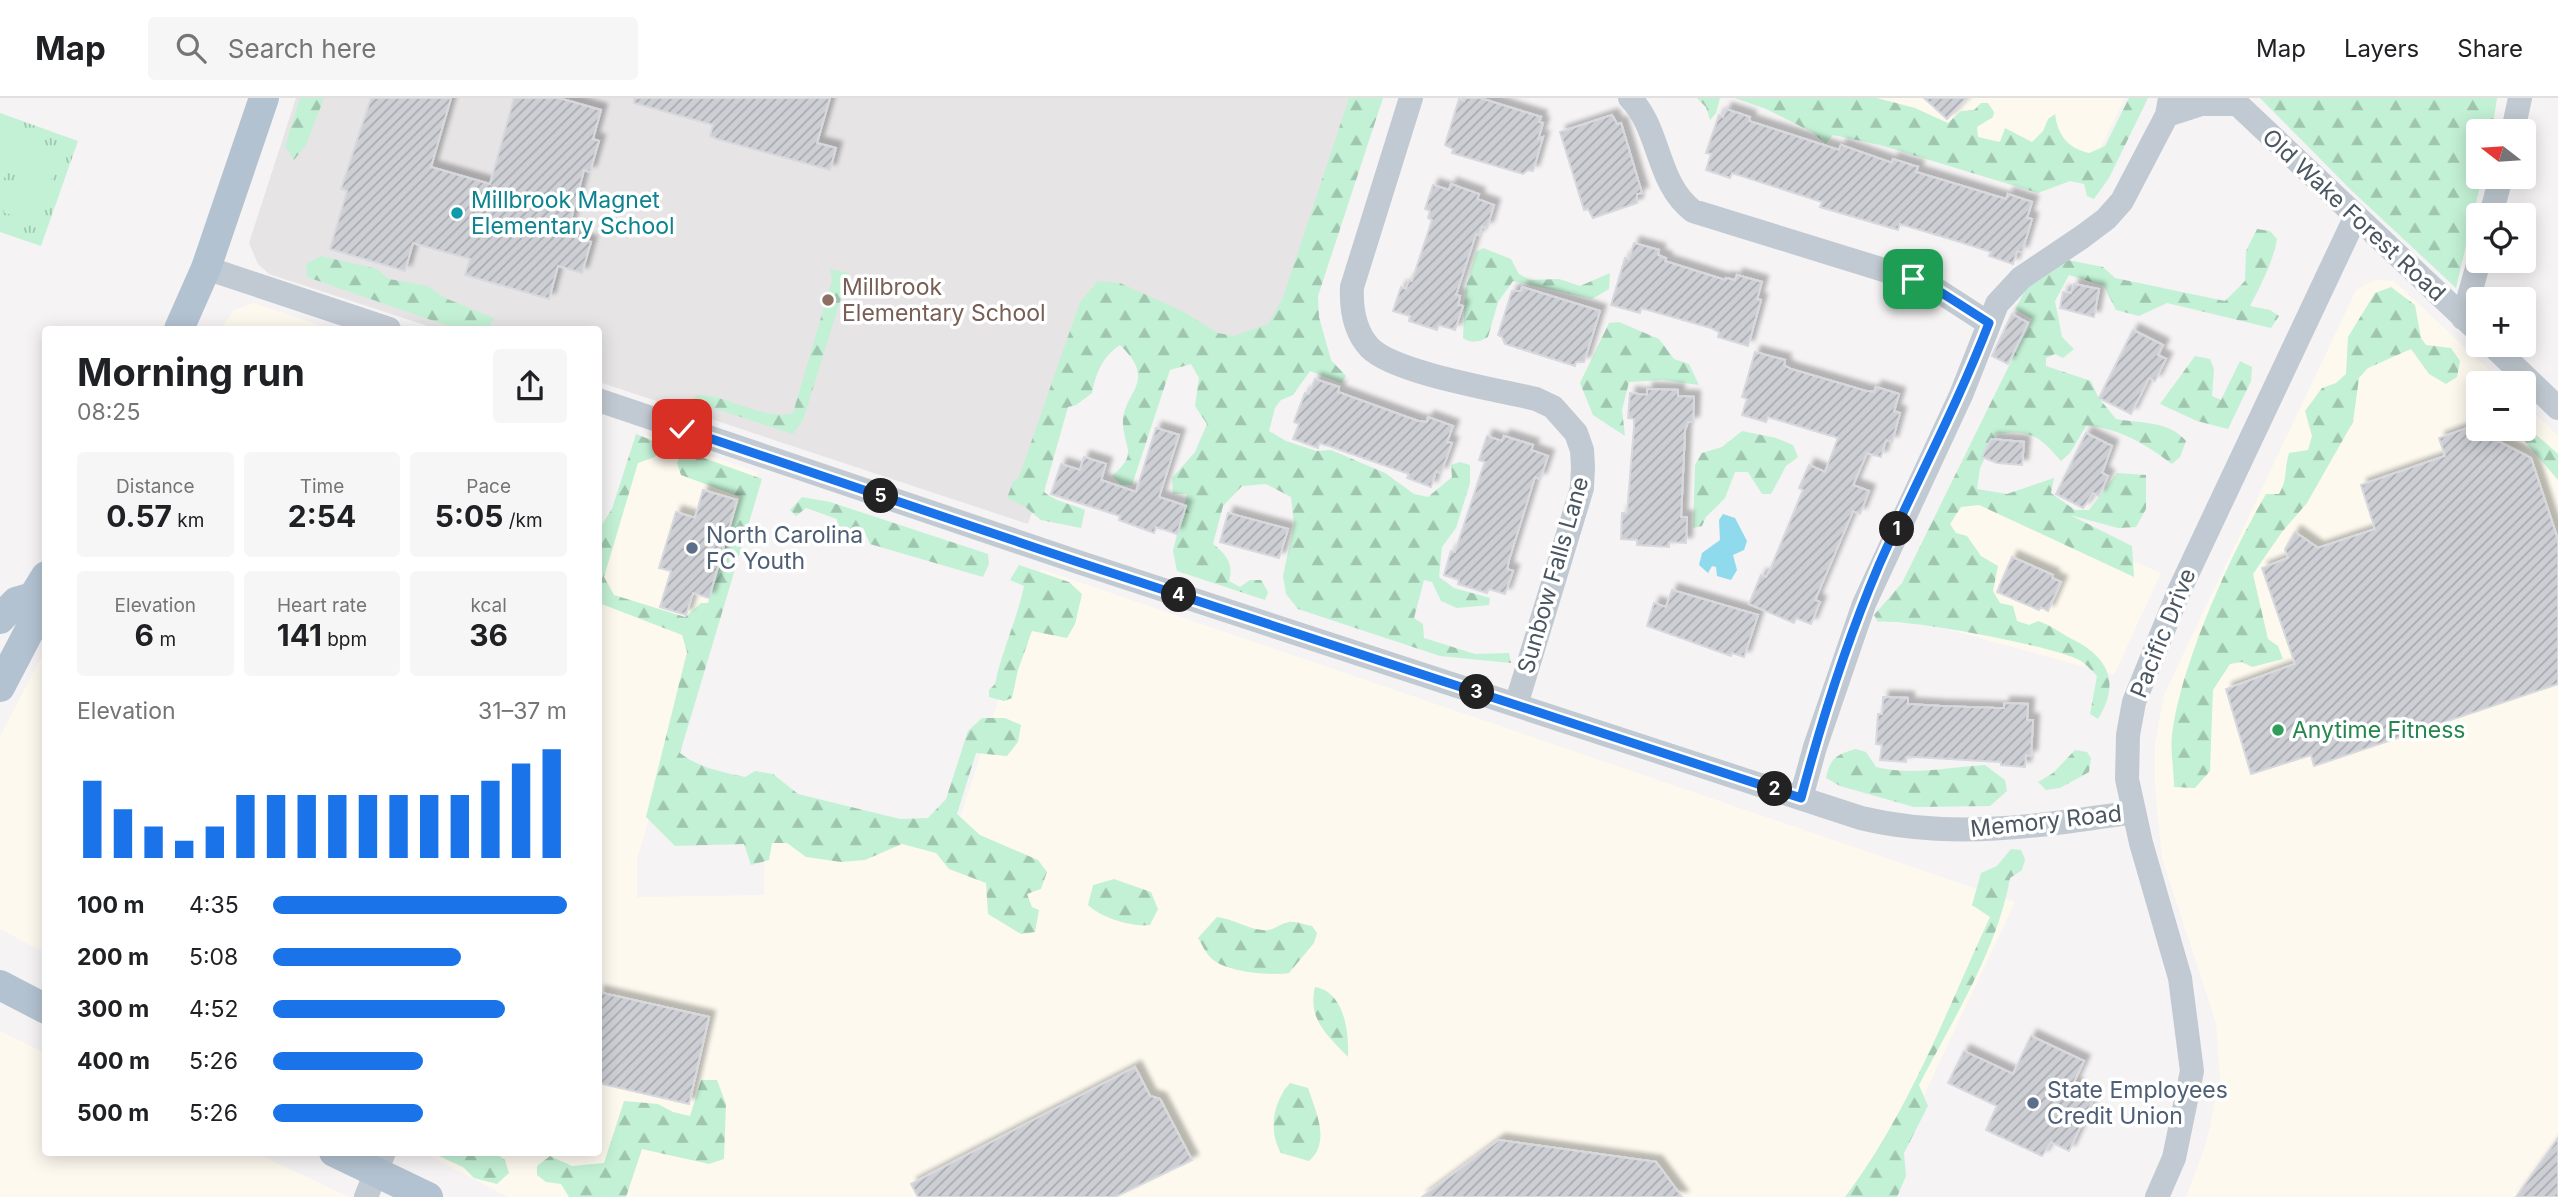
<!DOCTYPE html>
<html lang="en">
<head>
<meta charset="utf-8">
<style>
	:root { --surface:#fff; --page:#f6f6f6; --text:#202124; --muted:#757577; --line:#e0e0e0; --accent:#1a73e8 }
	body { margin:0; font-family:Inter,sans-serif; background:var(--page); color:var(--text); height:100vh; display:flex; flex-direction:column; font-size:26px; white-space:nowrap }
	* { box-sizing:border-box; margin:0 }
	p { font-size:23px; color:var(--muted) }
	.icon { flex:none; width:38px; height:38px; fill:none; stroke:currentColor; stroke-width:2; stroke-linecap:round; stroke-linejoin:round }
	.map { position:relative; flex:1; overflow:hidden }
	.details { position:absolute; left:42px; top:228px; width:560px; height:830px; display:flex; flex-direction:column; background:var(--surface); border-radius:7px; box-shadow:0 4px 18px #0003 }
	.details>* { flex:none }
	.needle { width:46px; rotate:287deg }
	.fabs { position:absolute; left:2466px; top:21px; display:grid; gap:14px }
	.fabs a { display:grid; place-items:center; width:70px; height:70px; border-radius:7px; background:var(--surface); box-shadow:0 4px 18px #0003; font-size:35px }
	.pin { position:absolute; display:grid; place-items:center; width:60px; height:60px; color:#fff; margin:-30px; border-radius:14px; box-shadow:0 4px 10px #0006 }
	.km { position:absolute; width:35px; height:35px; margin:-18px; border-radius:50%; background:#222; color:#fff; font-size:19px; line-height:35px; text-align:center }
	.round { display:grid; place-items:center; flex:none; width:74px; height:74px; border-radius:7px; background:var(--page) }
	.head { display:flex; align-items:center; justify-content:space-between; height:119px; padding:0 35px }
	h1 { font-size:38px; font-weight:700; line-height:52px }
	.metrics { display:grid; grid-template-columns:repeat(3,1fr); gap:10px; height:119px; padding:7px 35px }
	.metrics div { display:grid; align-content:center; border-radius:7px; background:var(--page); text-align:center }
	.metrics b { font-size:30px; font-weight:700 }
	.metrics small { font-size:19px; font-weight:400 }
	.metrics p { font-size:19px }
	.chart { height:196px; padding:14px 35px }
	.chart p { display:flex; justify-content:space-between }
	.chart svg { width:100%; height:126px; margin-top:7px; stroke:var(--accent); stroke-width:6 }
	ul { padding:0 35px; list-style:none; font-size:23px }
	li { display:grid; grid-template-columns:112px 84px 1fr; align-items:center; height:52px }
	li i { height:18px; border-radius:9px; background:var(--accent) }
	header { display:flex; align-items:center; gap:42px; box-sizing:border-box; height:98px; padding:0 35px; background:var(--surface); border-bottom:2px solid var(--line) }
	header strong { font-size:33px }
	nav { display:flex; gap:38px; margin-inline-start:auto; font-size:24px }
	.search { width:490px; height:63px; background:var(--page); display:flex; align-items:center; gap:18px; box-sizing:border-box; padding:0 24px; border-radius:7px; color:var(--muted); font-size:26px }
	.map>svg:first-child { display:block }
	.commercial { fill:#fdf9ef }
	.education { fill:#e6e4e5 }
	.grass { fill:url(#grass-tufts) }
	.forest { fill:url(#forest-firs) }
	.pitch { fill:#c3f1d5 }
	.water { fill:#90daee }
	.building { fill:url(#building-hatch); stroke:#d7d9de; stroke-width:2; filter:url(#shadow) }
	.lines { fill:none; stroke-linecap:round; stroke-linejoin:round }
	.minor { stroke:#c1cad2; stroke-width:24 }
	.major { stroke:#b3c2d1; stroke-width:30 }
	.route-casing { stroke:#fff; stroke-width:14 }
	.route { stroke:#1a73e8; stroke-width:9 }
	.culture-dot { fill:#0f9aa8; stroke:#fff; stroke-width:2.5 }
	.education-dot { fill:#8d6e63; stroke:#fff; stroke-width:2.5 }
	.service-dot { fill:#5c6f8a; stroke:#fff; stroke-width:2.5 }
	.leisure-dot { fill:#2e9e5b; stroke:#fff; stroke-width:2.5 }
	.labels { text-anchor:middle; stroke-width:7; stroke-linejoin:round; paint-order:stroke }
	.culture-label { font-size:23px; fill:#0d838f; stroke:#fff; text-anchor:start }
	.street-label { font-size:23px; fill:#4a5661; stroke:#fff }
	.education-label { font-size:23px; fill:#785e54; stroke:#fff; text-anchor:start }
	.service-label { font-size:23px; fill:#4e5e75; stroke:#fff; text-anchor:start }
	.leisure-label { font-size:23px; fill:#27864d; stroke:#fff; text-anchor:start }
</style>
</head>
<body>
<header>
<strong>Map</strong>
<div class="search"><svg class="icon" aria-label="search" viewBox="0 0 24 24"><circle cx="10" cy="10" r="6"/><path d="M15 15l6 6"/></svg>Search here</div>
<nav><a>Map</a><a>Layers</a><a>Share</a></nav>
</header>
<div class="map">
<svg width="2558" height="1099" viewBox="0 0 2558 1099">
	<defs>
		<pattern id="grass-tufts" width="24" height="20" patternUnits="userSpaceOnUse" patternTransform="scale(1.75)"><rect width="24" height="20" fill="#c3f1d5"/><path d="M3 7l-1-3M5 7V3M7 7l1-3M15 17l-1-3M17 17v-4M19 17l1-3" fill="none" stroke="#a0c6b0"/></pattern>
		<pattern id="forest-firs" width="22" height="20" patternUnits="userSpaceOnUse" patternTransform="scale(1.75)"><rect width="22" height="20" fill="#c3f1d5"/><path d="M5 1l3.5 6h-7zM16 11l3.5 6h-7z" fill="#a0c6b0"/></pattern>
		<pattern id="building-hatch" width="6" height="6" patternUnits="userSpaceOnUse" patternTransform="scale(1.75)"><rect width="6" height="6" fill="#cdcfd5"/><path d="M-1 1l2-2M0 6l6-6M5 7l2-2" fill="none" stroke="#a8abb0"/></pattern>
		<filter id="shadow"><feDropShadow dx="6" dy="-6" stdDeviation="2" flood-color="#0004"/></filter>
	</defs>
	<rect width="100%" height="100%" fill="#f5f3f3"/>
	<path class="commercial" d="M1820,0H2125L2086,79Z
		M2375,182L2394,183L2503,285H2478V331H2524V305L2558,338V1099H2186L2206,1046L2220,980L2216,925L2162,760L2155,689V645L2164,597L2356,192Z
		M253,205L269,210L331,231H221L234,212Z
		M645,336L758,374L705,536L637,761V799L764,797L765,693L950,751L1041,471L2015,804L1876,1099H508L422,1054H598L599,476Z
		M1957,391L2161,475L2114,577L1896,517Z
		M45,552V855L0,831V638Z
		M0,933L45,955L46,1054H254L349,1099H0Z"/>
	<path class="education" d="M296,0H1375L1278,287L1092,228L1028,426L599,284L598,231H437L269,176L258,166L249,145Z"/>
	<path class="grass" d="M0,15L78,43L41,148L0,134Z"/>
	<path class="forest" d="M300,0H324L306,47L294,62L285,48Z
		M1349,0H1383L1318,198L1319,219L1331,262L1346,278L1341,285L1310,273L1293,297L1281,302L1275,310L1269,333L1286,343L1316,353L1331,352L1385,375L1414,396L1428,399L1452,379L1451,367L1460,364L1470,367V385L1456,430L1442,449L1439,479L1454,490L1490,500L1489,507L1457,510L1441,503L1432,484L1424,482L1414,520L1423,526L1424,540L1475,556L1509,555L1511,565L1440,558L1298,511L1286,496L1283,478L1294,426L1291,399L1266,386L1242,388L1223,408L1213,446C1226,456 1234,466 1229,483L1240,489L1250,482H1261L1268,494L1265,502L1177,473L1173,453L1187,396H1173L1172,380L1195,354L1207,326L1195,308L1199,280L1191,266L1170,272L1132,387H1121L1112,378C1138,355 1125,353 1123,326C1121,295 1160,285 1120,247C1102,259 1096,275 1092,295L1076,307L1068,309L1044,394C1058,405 1070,405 1085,412L1081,430L1041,422L1024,408L1007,400L1013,384L1019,379L1080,204L1098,183L1120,185L1182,213L1218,235L1234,238L1268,226L1283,200Z
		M1697,0H1720L1716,15L1710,22L1706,9Z
		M1735,0H1877L1915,10L1948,25L1961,13L1974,12L1981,5H1988L1994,14L1993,19L1977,29L1978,39L2000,44L2005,30L2032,44L2043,33L2048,21L2055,16C2058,38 2068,50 2089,55L2105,48L2129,0H2148L2109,80L2094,101L2087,98L2084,86L2070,83L2038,95L1880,47L1833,37L1826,46L1812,34L1766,11Z
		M2260,0H2497L2492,33H2478V79H2482L2456,190L2352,93Z
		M2257,131L2270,133L2277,141C2273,164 2261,187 2250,208L2270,212L2279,218L2271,230L2167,205L2139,218L2116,212L2104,188L2069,177L2055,203L2062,239L2074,251L2063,260L2055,256L2046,260V268L2091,283L2098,299L2116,321C2141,326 2168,322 2186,343L2180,359L2172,366C2147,347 2118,329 2086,328L2070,355L2061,363C2038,337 2030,331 1996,336L1980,370L1977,391L2007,396L2054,380L2051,395L2075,412H2089L2117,375L2146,377V411L2136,429L2118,430L2070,417L2132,448L2134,479L1979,407L1961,409L1950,426L1956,435L1967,438L1981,458L1998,468L1993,493L2000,505L2013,508L2017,523L2029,527L2038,523C2051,527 2060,535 2072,541C2108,559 2121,584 2098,621L2090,616L2097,578C2092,573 2087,567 2081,563C2059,549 1904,520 1878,524L1874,517L1902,485L2032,221L2015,211L2027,189L2068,162L2103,169L2115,180L2225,203L2245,183L2246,153Z
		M1483,150L1511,161L1519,176L1530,182L1559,181L1580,188L1610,175L1609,191L1592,201L1513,183L1498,204L1488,239C1479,244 1472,246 1463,240L1465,192L1476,154Z
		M321,158L377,171L389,181L428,188L445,200L494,220L488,231H457L307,179L306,166Z
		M830,171L849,175L803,322L793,336L692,303L696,297C729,296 761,323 793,315L832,182Z
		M2391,189L2415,207L2421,240L2426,247L2451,250L2460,263L2457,279L2446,286L2429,276L2411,251L2368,270L2359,280L2353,324L2307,405L2282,434L2253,476L2268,541L2278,548L2283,561L2252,569L2242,564L2230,566L2213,592L2210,673L2195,690L2174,689C2174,672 2170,653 2172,636C2181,566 2230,457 2266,396H2279C2288,381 2284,371 2289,355L2308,352L2312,338L2305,313L2322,290L2336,285L2346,276L2348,239L2375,195Z
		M1619,224L1659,241L1674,261L1689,266L1699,287L1663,282L1629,284L1622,312L1625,338L1593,317L1580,285L1609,225Z
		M2195,258L2210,261L2214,271L2212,298L2221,302L2240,263L2252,269L2251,283L2228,331L2197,323L2160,306Z
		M2524,326L2558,356V382L2515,332L2510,331H2524Z
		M1742,333L1776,340L1793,347L1798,359L1786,368L1771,396H1762L1748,374H1735L1725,400L1706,419L1702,428L1693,430L1695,367L1702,355L1722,349Z
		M636,336L656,344L659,352L655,359L638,365L604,479L614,497L685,519L701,505H708L740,399L681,377L677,365L681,356L690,355L762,381L680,655C699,670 723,674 745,679L755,673L773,676L798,696L900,721L928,720L946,701L968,633L982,620H1005L1021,627L1018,644L1007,658L976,655L957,716L980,737L1038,762L1047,774L1041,791L1027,796L1032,809L1039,812L1035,834L1021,836L988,816L986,785L949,771L936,755L902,746L865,762L841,764L806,759L787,745H772L769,762L751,767L744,746L675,748L646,719L687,554L682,537L599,505V431L612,411Z
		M802,399L830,404L988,456L989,466L983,479L870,446L863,430L851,440L839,437L837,421L806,410L796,418L790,412Z
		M1019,467L1069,484L1082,496L1075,526L1067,540L1032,533L1018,572L1012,600L1004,603L989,599V592L995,586C1002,552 1017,522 1024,488L1010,482Z
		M1856,651L1866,654L1876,669C1912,678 1948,669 1985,667L2005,682L2007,693L1990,708L1914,709L1840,688L1826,680C1830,660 1837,656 1856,651Z
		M2075,652L2087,654L2091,660L2089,674L2060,690L2046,692L2038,684L2053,675Z
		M2011,751L2021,752L2025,761L2022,772L2010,780C1997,853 1953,921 1919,987L1928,1008L1904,1055L1906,1078L1897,1099H1845C1908,1016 1946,914 1990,819L1972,807L1981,775L1997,768Z
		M1114,781L1151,794L1158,811L1150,827C1131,829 1102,820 1088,807L1093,787Z
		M1217,819C1233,821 1246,830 1262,832C1273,834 1278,826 1289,824C1296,823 1305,827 1312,828L1317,835L1314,845L1289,875C1270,878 1223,874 1210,859C1205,854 1202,846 1198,840Z
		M1315,889C1345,894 1349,935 1348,959C1328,938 1307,921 1315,889Z
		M701,982H717L726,1006L724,1061L709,1066L642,1051L626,1099H569L561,1086L546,1084L537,1077V1068L550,1058L572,1068L604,1065L624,1003L658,1006L673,1014L690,1018Z
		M1290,985L1308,990C1316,1015 1331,1043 1309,1063L1281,1055C1268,1032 1273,1004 1290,985Z
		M430,1054L497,1056L505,1062L509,1075L497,1086L474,1080L463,1069Z"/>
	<path class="pitch" d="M0,33L19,39L0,92Z
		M28,43L61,54L36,126L3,114Z"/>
	<path class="water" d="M1723,416L1735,420L1747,443L1744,452L1733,457L1737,472L1731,482L1717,478L1716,469L1712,468L1708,475L1699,467L1702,455L1720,442L1719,422Z"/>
	<path class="building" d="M371,0H451L431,69L490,86L514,0H559L601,12L593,41L599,43L590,74L584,72L567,137L591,144L582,175L558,168L549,201L465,177L470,161L413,145L405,173L330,151L347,93L341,91Z
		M634,0H830L817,45L836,50L830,72L717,41L710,38L713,27L634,5Z
		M1464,0H1480L1541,19L1539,24L1543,25L1538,41L1543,39L1533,73L1528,72L1523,76L1452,55L1453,51L1445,47L1459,1L1464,3Z
		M1924,0H1967L1947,21Z
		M1726,11L1750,19L1749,23L1839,52L1841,47L1892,65L1893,61L1918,69L1916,74L2006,101L2008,96L2032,104L2027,120L2032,121L2022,154L2017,153L2013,166L1989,158L1991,154L1960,144L1900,126L1898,132L1820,109L1822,104L1732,75L1730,80L1706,72L1711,56L1706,55L1719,17L1723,19Z
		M1612,17L1617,26L1621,25L1642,95L1637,96V105L1593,120L1588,111L1584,112L1560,34Z
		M1451,86L1479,96L1477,101L1494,107L1487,130L1482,128L1479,137L1476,136L1456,197L1460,198L1458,207L1463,208L1455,232L1439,227L1437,232L1409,223L1410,218L1393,213L1401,189L1406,191L1409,182L1412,183L1432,122L1428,120L1430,113L1425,111L1433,87L1449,92Z
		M1634,145L1659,152L1658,157L1666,160L1665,163L1725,182L1726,180L1735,182L1737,177L1762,184L1757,201L1761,202L1748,248L1718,239L1719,234L1711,230L1641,210L1640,215L1611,207L1625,160L1629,161Z
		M2074,186L2099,191L2094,219L2060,210L2063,194L2071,195Z
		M1522,189L1600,213L1584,264H1576L1575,268L1505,246L1502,239L1498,237L1512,193H1521Z
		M2012,216L2028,225L2008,266L1992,258Z
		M2133,232L2163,247L2158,257L2166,261L2155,283L2149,280L2131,316L2099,300Z
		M1755,254L1785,262L1784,267L1791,271L1866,293L1874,294L1876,289L1899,296L1894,313L1900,315L1892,344L1886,342L1881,359L1867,355L1853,387L1869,393L1860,416L1853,413L1815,502L1820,504L1811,526L1796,520L1794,525L1749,506L1761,477L1766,479L1770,472L1803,392L1799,390L1809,367L1825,374L1838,340L1768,319L1766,324L1742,317L1747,301L1742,299Z
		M1315,281L1339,289L1338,294L1418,323L1427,324L1428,319L1453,328L1447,344L1452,345L1441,375L1436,373L1431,389L1407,380L1409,376L1329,348L1319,345L1318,350L1293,341L1299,326L1294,324L1305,295L1309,296Z
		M1647,291L1678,292V298L1694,299L1693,324H1688L1685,332L1681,419H1687L1686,445L1669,444V449L1637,447V442L1621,441L1622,415H1627L1634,329V321L1628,320L1630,295L1647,297Z
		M2470,329L2531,360L2558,442V586L2314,668L2311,657L2251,676L2226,591L2295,566L2262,470L2288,460L2285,451L2295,434L2318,450L2375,431L2361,387L2445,358L2439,340Z
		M1156,330L1179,337L1159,399L1186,408L1177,436L1156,429L1154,435L1119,422L1120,418L1051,396L1061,366L1080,372L1084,359L1106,366L1101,382L1136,394Z
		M2086,335L2112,348L2102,375L2108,378L2099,398L2093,395L2083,410L2056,396Z
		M1487,338L1502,343L1504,338L1533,347L1531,352L1548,358L1540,381L1535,379L1509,462L1507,471L1513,473L1505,496L1489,491L1487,495L1458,486L1459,482L1444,477L1451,453L1455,454L1482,372L1485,364L1479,362Z
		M1991,341L2024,344L2022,367L1997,365L1982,359Z
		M703,392L737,402L709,500L693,495L686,517L660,509L671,473L659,470L676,414L695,420Z
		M1228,415L1288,431L1279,460L1220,444Z
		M2012,459L2053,477L2052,480L2061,484L2048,513L2041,509L2039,512L1997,494Z
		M1672,492L1758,517L1744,559L1732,555L1731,558L1647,528L1654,505L1666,509Z
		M1883,599L1908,600V606L1940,608L1995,610H2004V605L2028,606L2027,622H2033L2031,658L2026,657L2025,669L2001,667V664L1914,659H1906V664L1880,662L1882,647L1876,646L1878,616H1882Z
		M598,894L709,919L689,1006L598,985Z
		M2031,938L2084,963L2073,986L2078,988L2075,994L2093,1002L2069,1053L2051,1044L2042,1058L1986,1032L1997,1008L1948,985L1964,953L2013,976Z
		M1135,969L1150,998L1160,1001L1192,1062L1115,1099H918L911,1086Z
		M2558,1040V1099H2516Z
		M1499,1042L1656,1064L1682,1099H1422Z"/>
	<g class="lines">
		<path class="minor" d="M1411,0L1352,189C1351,210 1355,234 1370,250C1395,275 1498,292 1536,301L1553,309L1576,335L1582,352L1583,369L1582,390L1516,607
			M1630,0C1661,32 1656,85 1693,113L1913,181L1931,188L1988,225
			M2231,0L2478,233
			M2167,17L2201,6H2237
			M2513,33L2520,0
			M2491,117L2501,79
			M206,170L389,231
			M2463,220L2479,163
			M2492,247L2558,310
			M598,302L1078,464L1861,720C1952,742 2041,728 2133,714
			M1801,700L1815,649L1864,506L1961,297L1997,206L2021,180L2082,139L2106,121L2122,103L2167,17L2170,0
			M366,1099L384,1054
			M2157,1099L2174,1060L2192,973L2180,880L2141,745L2127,681L2128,637L2134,604L2180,491L2355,120"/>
		<path class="major" d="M179,231L206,170L264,0
			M0,521L16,504L33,499
			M0,589L35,522L33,499L46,478
			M0,887L46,911
			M334,1054L428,1099"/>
	</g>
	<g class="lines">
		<g class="route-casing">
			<path id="route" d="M682,331L1078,464L1801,700C1822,621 1847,542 1879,467C1915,386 1957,308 1989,225L1931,188L1913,181"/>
		</g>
		<use href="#route" class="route"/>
	</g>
	<circle class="culture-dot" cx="457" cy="115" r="7"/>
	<circle class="education-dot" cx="828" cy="202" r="7"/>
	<g class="service-dot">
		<circle cx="692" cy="450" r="7"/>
		<circle cx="2033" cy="1005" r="7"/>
	</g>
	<circle class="leisure-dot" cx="2278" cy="632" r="7"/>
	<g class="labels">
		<g class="culture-label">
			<text x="471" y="110">Millbrook Magnet<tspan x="471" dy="26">Elementary School</tspan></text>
		</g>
		<g class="street-label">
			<text transform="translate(2354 117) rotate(43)" y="8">Old Wake Forest Road</text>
			<text transform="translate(1553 477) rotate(-74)" y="8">Sunbow Falls Lane</text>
			<text transform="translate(2163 535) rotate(-68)" y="8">Pacific Drive</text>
			<text transform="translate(2046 723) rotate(-6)" y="8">Memory Road</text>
		</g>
		<g class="education-label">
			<text x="842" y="197">Millbrook<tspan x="842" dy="26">Elementary School</tspan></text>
		</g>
		<g class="service-label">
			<text x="706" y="445">North Carolina<tspan x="706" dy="26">FC Youth</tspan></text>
			<text x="2047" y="1000">State Employees<tspan x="2047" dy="26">Credit Union</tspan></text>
		</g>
		<g class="leisure-label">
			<text x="2292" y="640">Anytime Fitness</text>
		</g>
	</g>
</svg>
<div class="fabs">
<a><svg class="needle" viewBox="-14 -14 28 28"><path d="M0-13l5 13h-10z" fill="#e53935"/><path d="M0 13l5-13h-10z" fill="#757577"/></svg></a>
<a><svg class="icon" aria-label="locate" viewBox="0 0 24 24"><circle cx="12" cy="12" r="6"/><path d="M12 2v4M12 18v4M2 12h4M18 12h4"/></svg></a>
<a>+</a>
<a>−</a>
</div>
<div class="pin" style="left:1913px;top:181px;background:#1e9e55"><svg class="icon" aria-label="arrive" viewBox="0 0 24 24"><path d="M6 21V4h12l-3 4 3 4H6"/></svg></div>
<div class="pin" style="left:682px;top:331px;background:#d93025"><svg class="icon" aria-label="check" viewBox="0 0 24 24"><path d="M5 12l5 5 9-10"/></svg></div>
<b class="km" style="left:1897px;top:431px">1</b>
<b class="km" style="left:1775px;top:691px">2</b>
<b class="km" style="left:1477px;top:594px">3</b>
<b class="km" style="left:1179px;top:497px">4</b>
<b class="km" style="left:881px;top:398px">5</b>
<section class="details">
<div class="head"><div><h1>Morning run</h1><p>08:25</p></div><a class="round"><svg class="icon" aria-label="share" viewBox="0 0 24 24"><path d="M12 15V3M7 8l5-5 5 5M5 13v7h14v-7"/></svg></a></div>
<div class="metrics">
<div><p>Distance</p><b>0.57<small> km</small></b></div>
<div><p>Time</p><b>2:54</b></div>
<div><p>Pace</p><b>5:05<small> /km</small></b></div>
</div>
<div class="metrics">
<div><p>Elevation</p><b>6<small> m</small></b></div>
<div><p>Heart rate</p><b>141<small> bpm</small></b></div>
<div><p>kcal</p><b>36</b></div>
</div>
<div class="chart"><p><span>Elevation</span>31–37 m</p>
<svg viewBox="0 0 160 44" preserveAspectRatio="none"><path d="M5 44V17M15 44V27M25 44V33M35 44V38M45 44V33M55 44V22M65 44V22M75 44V22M85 44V22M95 44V22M105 44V22M115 44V22M125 44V22M135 44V17M145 44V11M155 44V6"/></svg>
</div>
<ul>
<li><b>100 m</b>4:35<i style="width:100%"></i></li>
<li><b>200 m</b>5:08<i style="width:64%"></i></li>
<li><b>300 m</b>4:52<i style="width:79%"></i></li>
<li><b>400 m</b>5:26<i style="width:51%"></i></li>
<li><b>500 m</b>5:26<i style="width:51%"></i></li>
</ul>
</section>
</div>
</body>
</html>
